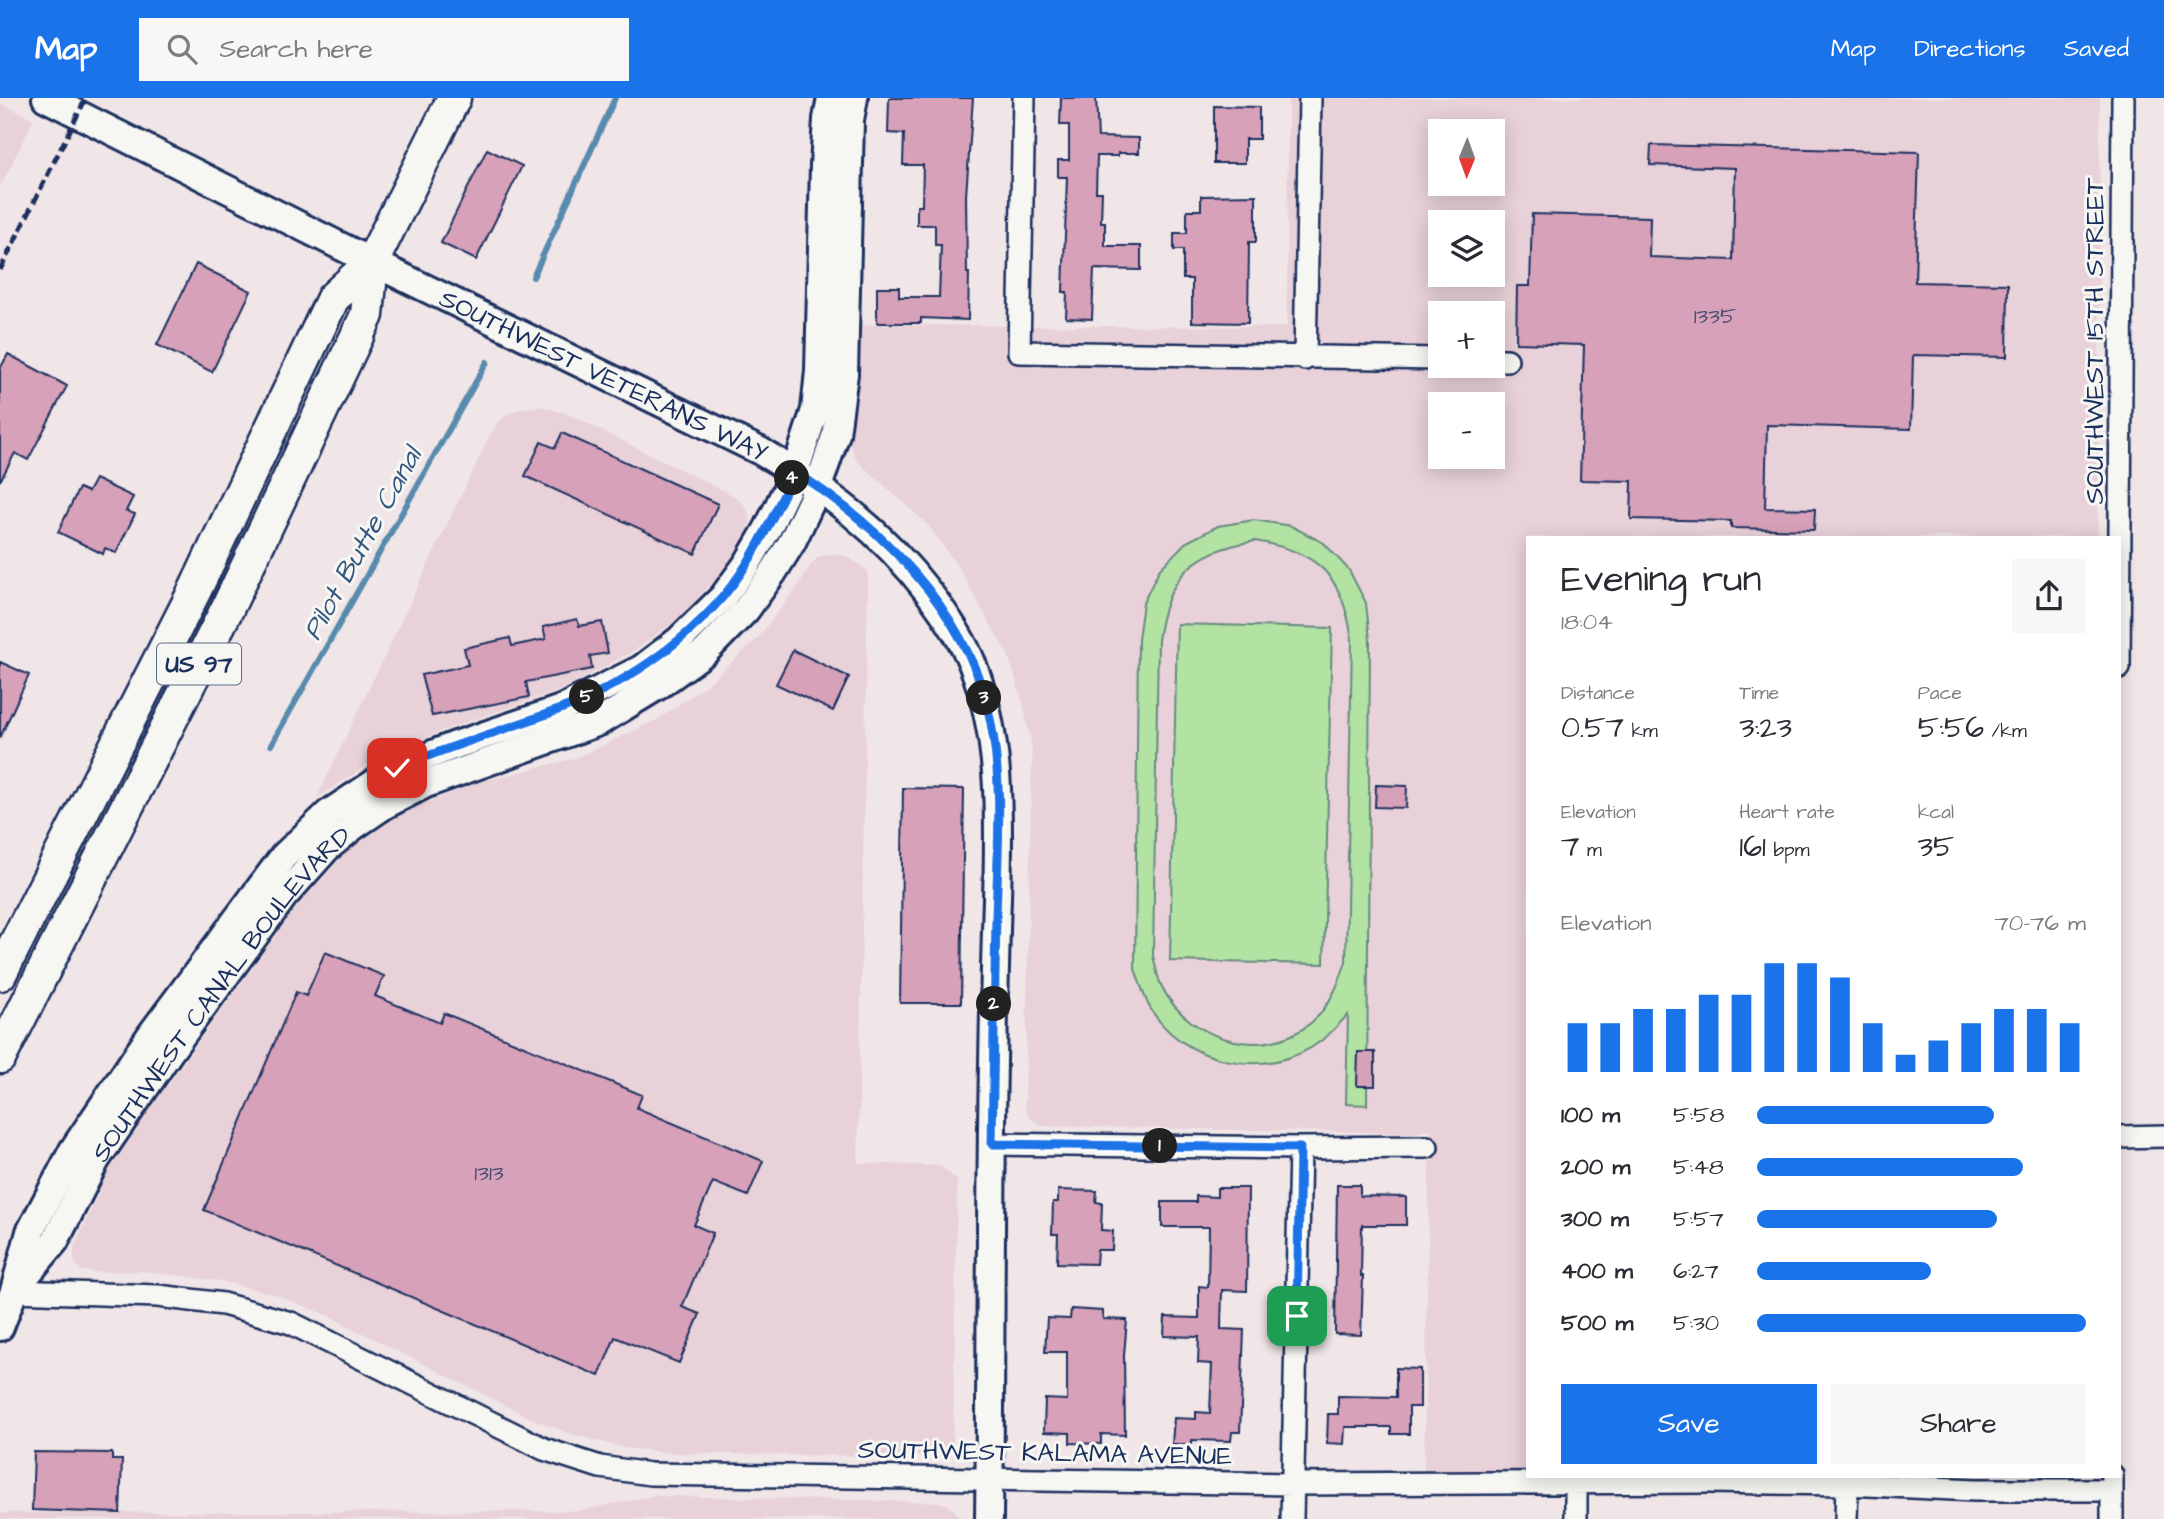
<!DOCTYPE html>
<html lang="en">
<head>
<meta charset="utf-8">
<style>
	:root { --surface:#fff; --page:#f7f7f7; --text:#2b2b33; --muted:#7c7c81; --accent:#1a73e8 }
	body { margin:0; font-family:"Architects Daughter",sans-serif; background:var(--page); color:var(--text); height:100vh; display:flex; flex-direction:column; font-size:26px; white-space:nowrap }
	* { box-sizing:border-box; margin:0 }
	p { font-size:23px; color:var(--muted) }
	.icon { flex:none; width:38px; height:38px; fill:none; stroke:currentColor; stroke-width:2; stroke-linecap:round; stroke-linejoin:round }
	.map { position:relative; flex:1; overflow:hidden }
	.details { position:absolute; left:1526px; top:438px; width:595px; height:942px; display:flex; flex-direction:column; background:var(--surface); border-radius:0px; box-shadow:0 4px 18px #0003 }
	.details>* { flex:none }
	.needle { width:46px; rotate:181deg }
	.fabs { position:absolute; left:1428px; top:21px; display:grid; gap:14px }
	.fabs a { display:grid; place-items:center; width:77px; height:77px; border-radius:0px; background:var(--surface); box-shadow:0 4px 18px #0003; font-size:35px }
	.pin { position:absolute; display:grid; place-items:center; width:60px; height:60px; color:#fff; margin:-30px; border-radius:14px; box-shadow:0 4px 10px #0006 }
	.km { position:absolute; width:35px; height:35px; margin:-18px; border-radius:50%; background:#222; color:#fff; font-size:19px; line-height:35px; text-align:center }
	.round { display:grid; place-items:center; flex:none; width:74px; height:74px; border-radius:0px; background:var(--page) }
	.summary { display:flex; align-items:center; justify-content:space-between; height:119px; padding:0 35px }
	h1 { font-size:38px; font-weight:600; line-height:52px }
	.figures { display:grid; grid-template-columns:repeat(3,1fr); gap:10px; height:119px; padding:7px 35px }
	.figures div { display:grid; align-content:center }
	.figures b { font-size:30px; font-weight:600 }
	.figures small { font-size:19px; font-weight:400 }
	.figures p { font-size:19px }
	.chart { height:196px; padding:14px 35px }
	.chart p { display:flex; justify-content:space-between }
	.chart svg { width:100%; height:126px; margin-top:7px; stroke:var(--accent); stroke-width:6 }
	.primary-button { display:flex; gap:14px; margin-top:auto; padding:14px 35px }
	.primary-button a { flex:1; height:80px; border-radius:0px; background:var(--accent); color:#fff; font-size:28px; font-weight:600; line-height:80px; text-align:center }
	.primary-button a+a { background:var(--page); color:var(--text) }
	ul { padding:0 35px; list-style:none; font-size:23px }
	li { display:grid; grid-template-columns:112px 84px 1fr; align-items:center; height:52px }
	li i { height:18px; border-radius:9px; background:var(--accent) }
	header { display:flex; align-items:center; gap:42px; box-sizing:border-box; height:98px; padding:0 35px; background:var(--accent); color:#fff }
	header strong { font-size:33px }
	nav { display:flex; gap:38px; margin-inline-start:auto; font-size:24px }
	.search { width:490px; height:63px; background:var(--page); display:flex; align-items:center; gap:18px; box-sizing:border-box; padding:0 24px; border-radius:0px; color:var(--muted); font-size:26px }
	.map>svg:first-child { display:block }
	.built { fill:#e8d1d9; fill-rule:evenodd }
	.green { fill:#b2e3a3; stroke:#668980; stroke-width:2; fill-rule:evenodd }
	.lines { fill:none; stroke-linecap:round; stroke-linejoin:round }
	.stream { stroke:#588aad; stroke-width:6 }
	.building { fill:#d7a1b9; stroke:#1b2f5e; stroke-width:2 }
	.minor-casing { stroke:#1b2f5e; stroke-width:26 }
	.major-casing { stroke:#1b2f5e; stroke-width:32 }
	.highway-casing { stroke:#1b2f5e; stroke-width:37 }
	.minor { stroke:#f6f6f2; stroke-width:21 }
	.major { stroke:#f6f6f2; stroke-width:26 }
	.highway { stroke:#f6f6f2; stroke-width:32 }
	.rail { stroke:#1b2f5e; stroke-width:5; stroke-dasharray:10 5; stroke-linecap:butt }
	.route-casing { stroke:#fff; stroke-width:14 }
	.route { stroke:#1a73e8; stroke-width:9 }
	.labels { text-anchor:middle; stroke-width:6; stroke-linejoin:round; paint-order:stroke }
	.number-label { font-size:23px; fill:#4a4c75 }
	.shield { fill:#f6f6f2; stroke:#5d6b8a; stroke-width:2 }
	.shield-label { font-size:24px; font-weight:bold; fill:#1b2f5e }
	.street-label { font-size:26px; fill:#1b2f5e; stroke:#f6f6f2 }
	.water-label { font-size:28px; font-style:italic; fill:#34557f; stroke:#f6f6f2 }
</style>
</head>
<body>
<header>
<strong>Map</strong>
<div class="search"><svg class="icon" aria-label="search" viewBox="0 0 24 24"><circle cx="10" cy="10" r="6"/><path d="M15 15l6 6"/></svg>Search here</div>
<nav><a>Map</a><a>Directions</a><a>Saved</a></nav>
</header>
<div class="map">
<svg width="2164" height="1421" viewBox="0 0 2164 1421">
	<rect width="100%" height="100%" fill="#f0e5e7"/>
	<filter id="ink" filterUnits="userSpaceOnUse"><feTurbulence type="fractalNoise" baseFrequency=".0143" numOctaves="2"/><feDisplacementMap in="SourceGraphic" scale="14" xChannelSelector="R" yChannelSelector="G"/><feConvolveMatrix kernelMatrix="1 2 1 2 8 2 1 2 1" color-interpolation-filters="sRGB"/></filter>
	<g filter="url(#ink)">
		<path class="built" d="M1288,0H2100L2098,439H1528V1374L1424,1373L1430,1031L1416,1035L1043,1028L1030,1020L1025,1010L1032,650L1023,605L1009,559L960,472L929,428L856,362L850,344L860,227L1287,229ZM1440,33H1493V86H1440ZM1440,124H1493V177H1440ZM1440,215H1493V268H1440ZM1440,306H1493V359H1440Z
			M0,5L34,21L0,89Z
			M540,308L568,316L734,398L747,410L750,422L747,435L738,452L717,480L675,523L635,552L566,590L444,632L379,659L317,700L488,341L498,324L515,312Z
			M834,456L848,459L868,473L858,1065L940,1068L957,1082L953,1346L949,1357L937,1359L672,1355L624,1350L568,1335L528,1319L329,1218L274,1196L221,1183L142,1173L93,1174L80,1172L74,1164V1150L107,1076L153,1007L301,803L350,751L405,713L480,684L576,660L659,621L710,584L756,542L799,487L810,468L818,459Z
			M654,1398L936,1404L946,1406L955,1413L959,1421H0V1415L577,1413Z"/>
		<path class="green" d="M1254,422L1291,428L1324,445L1349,472L1366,505L1370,542L1367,1007L1346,1006L1348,917C1339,925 1331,936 1321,943C1268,984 1179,966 1148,906C1143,895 1139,882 1135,871L1138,541L1143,505L1159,472L1185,445L1218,428ZM1255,443C1319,453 1343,478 1352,542L1346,864C1339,884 1333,900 1320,916C1275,967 1190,946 1162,889C1157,880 1156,868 1153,858L1158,542C1167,478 1192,453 1255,443Z
			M1177,526L1332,530L1324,866L1170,863Z"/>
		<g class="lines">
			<path class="stream" d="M533,179L615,0
				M271,647L487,264"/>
		</g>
		<path class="building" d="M889,0H973L966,98L967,175H969L968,222L921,220V225H877V189H899V199H939L941,147H935V127H917V108H922L923,67H903L904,36L888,35Z
			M1061,0H1096L1098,39L1139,40V55H1118V58H1097L1096,94H1102L1101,124H1105V148H1141V172L1094,171L1092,221L1066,220L1067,194H1063L1067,79H1058V62H1069V27H1060Z
			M1214,8L1259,9V41H1245V65H1214Z
			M1651,47L1919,54L1915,184L2008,186L2007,259L1913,257L1911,331L1767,327L1765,410L1815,411L1814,432L1731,430V423L1631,421L1632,383L1580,382L1584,247L1516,245L1517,188H1530L1532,116L1650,119L1649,159L1733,162L1735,70L1650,67Z
			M487,51L522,68L476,162L441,145Z
			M1256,97V144H1249L1248,225L1192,224V181H1183V152H1174V135H1187V112H1201V98Z
			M196,166L251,193L212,274L157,247Z
			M8,256L67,288L28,362L15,355L0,383V271Z
			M562,335L718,406L695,456L525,378L541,344L555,350Z
			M95,381L133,399L126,413L135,416L116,455L105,450L103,456L58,434L79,390L88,394Z
			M577,521L579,528L602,524L608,555L590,558L592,571L526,584L529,599L432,618L421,577L468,567L464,550L510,540L512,548L546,541L543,529Z
			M793,552L849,579L833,613L776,586Z
			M0,564L29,577L0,640Z
			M1376,687L1407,688L1406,710L1375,709Z
			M903,690L964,691L961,905H900Z
			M325,854L384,878L375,898L440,925L444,915L642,997L637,1010L763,1063L748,1098L713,1084L694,1127L713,1135L682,1209L700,1216L679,1265L615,1239L599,1278L204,1112L296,894L306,898Z
			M1358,954H1375V988H1357Z
			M1337,1087H1360V1098L1406,1099V1127H1362L1361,1178H1363L1361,1237L1335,1236Z
			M1217,1090H1248L1247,1193L1222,1192L1221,1231L1244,1232L1240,1334H1232L1231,1343L1192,1342V1346H1172L1174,1320L1196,1321V1314L1210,1315L1212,1266L1198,1265L1199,1239L1164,1238L1165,1219L1199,1220V1188L1208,1189L1209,1129H1162V1104H1196V1098L1217,1099Z
			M1058,1092L1097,1093L1096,1104L1102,1105L1101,1132L1113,1133L1112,1152H1097L1096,1166L1057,1165L1058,1136H1052L1053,1104H1058Z
			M1071,1211L1103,1213V1221L1127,1222L1124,1257L1125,1337L1101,1336V1346L1070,1345V1335L1044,1334L1045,1301L1067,1302V1254H1045L1047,1220L1070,1221Z
			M1396,1270L1420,1271V1309H1409V1336H1391V1329H1345L1344,1346L1327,1345L1328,1316H1338V1298L1396,1299Z
			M34,1354L112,1355V1362H122L120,1415L32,1412Z"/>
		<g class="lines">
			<g class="minor-casing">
				<path id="minor" d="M1024,0L1019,254L1440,261
					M1305,261L1310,0
					M1493,262H1507
					M2119,570L2123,0
					M2119,1039L2164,1038
					M992,1046L1300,1050L1427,1049
					M14,1193L158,1198L223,1206L291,1225L544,1351L600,1369L650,1376L1293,1386L1708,1384L1847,1386L1975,1392H2112
					M2112,1377V1421
					M1292,1421L1300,1050
					M1576,1421V1385
					M1846,1421L1847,1386"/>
			</g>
			<g class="major-casing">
				<g id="major">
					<path id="s1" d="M46,0L372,164L760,353C829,394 880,431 929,495C945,516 962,540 972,565C1002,640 999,721 997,801C995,856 994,910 993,965C990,1117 991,1269 989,1421"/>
					<path id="s2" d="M19,1186L55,1143L96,1062L171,952L284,798L326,751L354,728L385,707L426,686L599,624L658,588L705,554L746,512L772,476L792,444L818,389L836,336L844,276L850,22L854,0"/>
					<path d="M0,1229L14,1193L30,1134L73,1052L152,935L283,759L329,715L397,670L453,648L561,611L641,571L679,542L723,499L747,466L768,430L795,374L815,312L819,273L824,67L827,21L831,0"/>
				</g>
			</g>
			<g class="highway-casing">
				<path id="highway" d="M0,876L195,492L333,200L372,164
					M0,959L228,509L367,217L372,164L454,0"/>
			</g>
			<use href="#minor" class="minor"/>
			<use href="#major" class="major"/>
			<use href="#highway" class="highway"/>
			<path class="rail" d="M0,172L86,0"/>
		</g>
	</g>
	<g class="lines" filter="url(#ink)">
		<g class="route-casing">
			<path id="route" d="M397,670C450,648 504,632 558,612C631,585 707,531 748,464C766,435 780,404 795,374C879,427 964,510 988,611C1004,678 998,750 996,818C994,894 993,970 992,1046L1300,1050L1297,1218"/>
		</g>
		<use href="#route" class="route"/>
	</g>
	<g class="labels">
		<g class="number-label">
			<text x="1715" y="225">1335</text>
			<text x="489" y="1082">1313</text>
		</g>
		<rect class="shield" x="157" y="545.5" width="84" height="41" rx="5"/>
		<g class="shield-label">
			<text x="199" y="574">US 97</text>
		</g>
		<g class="street-label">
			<text transform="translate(2094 243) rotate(-90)" y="9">SOUTHWEST 15TH STREET</text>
			<text dy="9" stroke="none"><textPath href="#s1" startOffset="623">SOUTHWEST VETERANS WAY</textPath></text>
			<text dy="9" stroke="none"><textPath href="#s2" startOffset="355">SOUTHWEST CANAL BOULEVARD</textPath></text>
			<text transform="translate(1045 1354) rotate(1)" y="9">SOUTHWEST KALAMA AVENUE</text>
		</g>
		<g class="water-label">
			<text transform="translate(361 445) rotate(-61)" y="10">Pilot Butte Canal</text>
		</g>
	</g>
</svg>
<div class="fabs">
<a><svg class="needle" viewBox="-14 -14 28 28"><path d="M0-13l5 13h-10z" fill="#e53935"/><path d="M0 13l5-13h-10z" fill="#7c7c81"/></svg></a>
<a><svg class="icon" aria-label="layers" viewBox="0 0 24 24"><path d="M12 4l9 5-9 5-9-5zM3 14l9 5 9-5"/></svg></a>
<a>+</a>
<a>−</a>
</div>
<div class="pin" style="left:1297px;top:1218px;background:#1e9e55"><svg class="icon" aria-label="arrive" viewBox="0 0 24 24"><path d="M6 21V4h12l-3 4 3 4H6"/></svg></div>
<div class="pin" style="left:397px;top:670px;background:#d93025"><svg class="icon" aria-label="check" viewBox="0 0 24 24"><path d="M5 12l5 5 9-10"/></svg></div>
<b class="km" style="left:1160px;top:1048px">1</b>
<b class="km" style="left:994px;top:906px">2</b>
<b class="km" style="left:984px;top:600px">3</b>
<b class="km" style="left:792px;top:380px">4</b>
<b class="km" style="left:587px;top:599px">5</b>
<section class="details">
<div class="summary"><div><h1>Evening run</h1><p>18:04</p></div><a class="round"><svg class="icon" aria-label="share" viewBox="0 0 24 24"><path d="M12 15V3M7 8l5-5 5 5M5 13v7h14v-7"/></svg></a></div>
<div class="figures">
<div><p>Distance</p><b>0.57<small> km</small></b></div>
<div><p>Time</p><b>3:23</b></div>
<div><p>Pace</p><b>5:56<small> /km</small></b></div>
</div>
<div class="figures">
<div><p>Elevation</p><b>7<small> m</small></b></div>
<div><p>Heart rate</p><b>161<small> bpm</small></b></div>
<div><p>kcal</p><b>35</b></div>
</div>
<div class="chart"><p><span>Elevation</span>70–76 m</p>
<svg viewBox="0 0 160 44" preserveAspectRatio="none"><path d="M5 44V27M15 44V27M25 44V22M35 44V22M45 44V17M55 44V17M65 44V6M75 44V6M85 44V11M95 44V27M105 44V38M115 44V33M125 44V27M135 44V22M145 44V22M155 44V27"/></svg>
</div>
<ul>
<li><b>100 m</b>5:58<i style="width:72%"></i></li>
<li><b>200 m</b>5:48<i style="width:81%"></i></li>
<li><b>300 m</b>5:57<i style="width:73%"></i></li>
<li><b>400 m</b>6:27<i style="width:53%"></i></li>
<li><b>500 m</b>5:30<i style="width:100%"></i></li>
</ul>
<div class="primary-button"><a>Save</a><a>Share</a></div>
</section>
</div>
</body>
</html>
